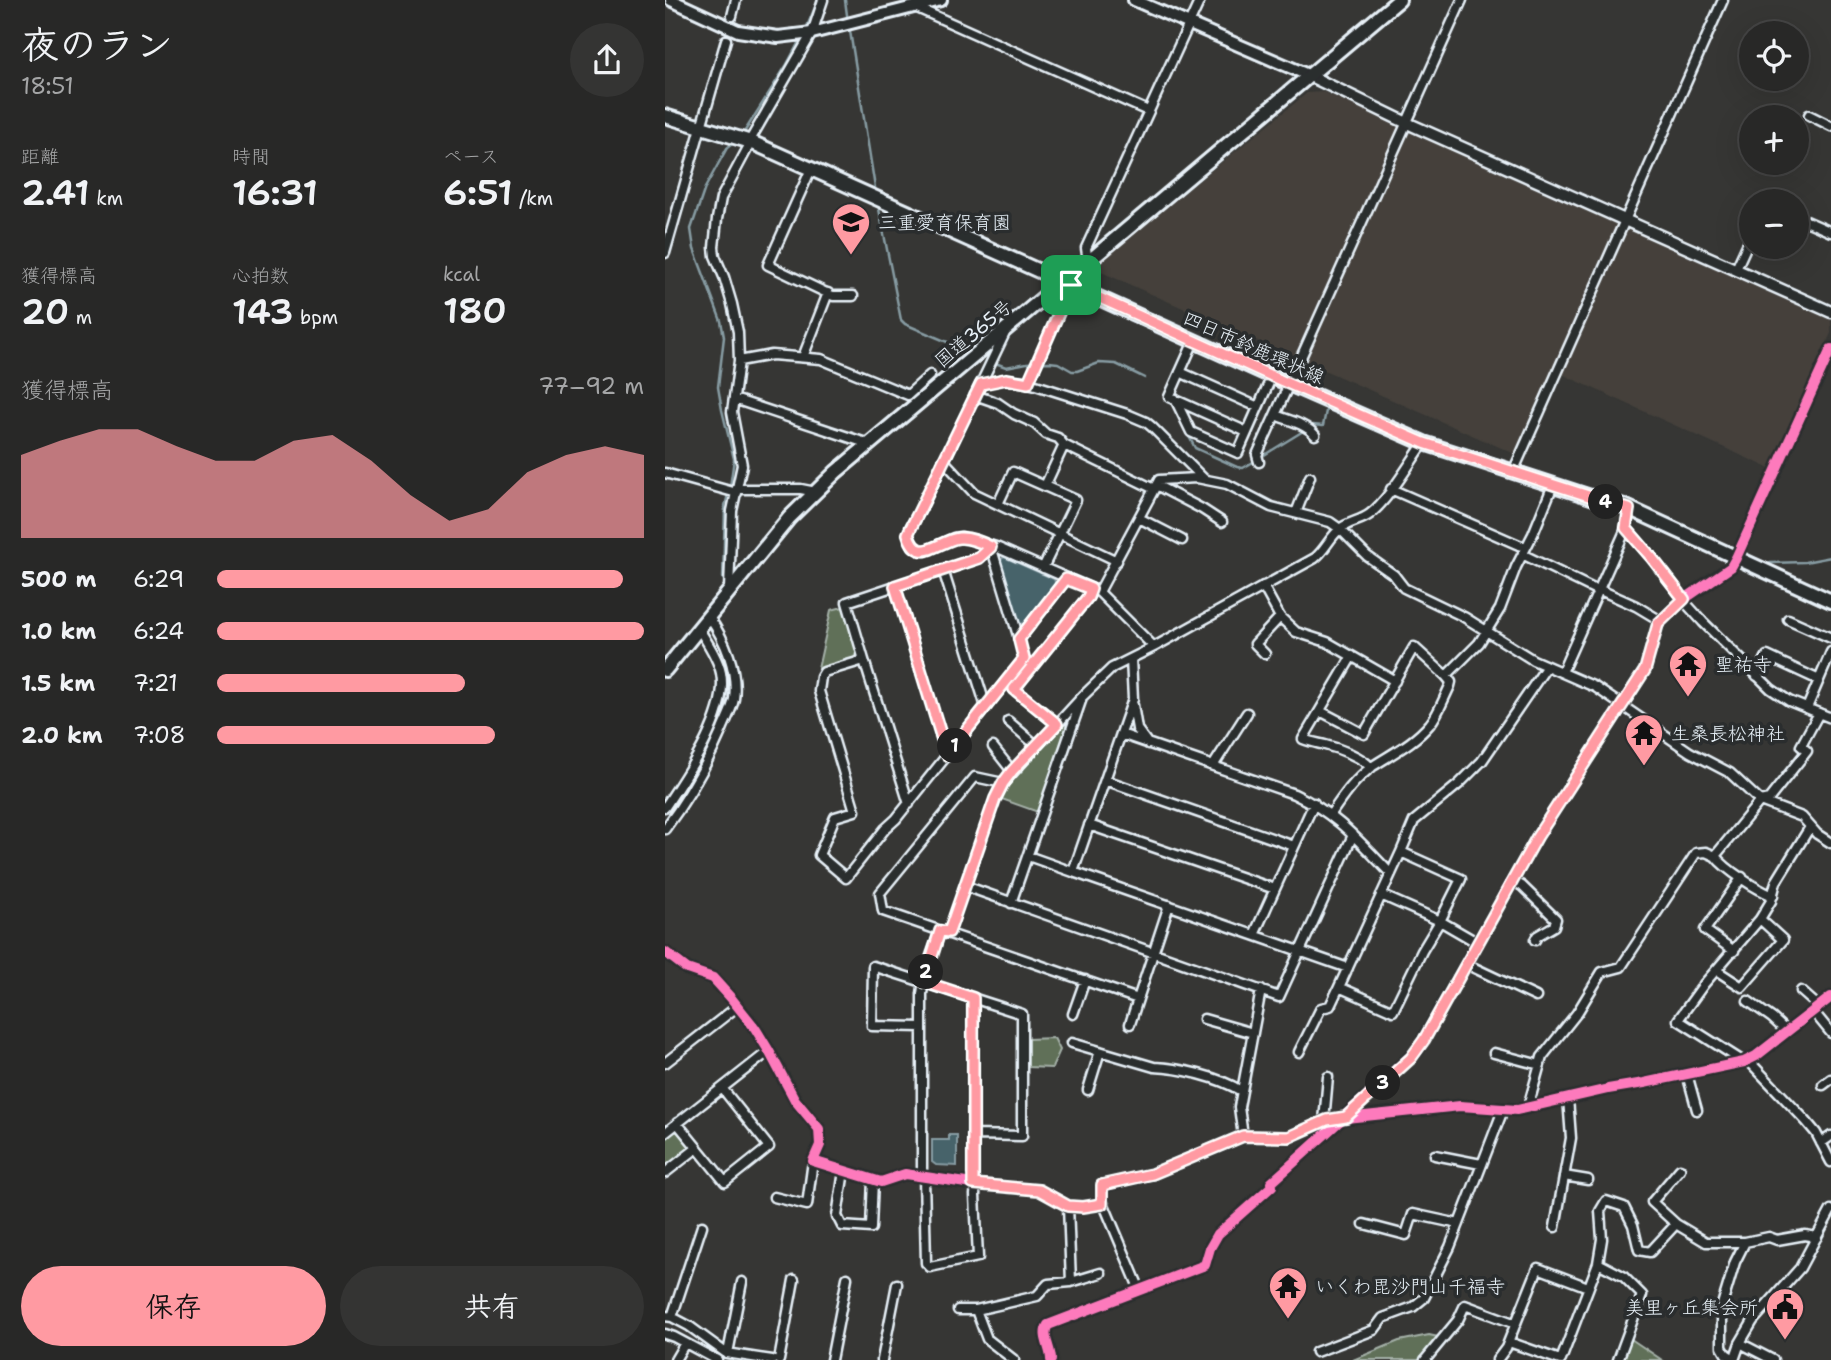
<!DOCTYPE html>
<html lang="ja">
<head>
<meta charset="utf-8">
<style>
	:root { --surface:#282827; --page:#343433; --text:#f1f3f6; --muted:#a5a6a7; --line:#444; --accent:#ff9aa2 }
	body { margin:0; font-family:"Shantell Sans","Klee One",sans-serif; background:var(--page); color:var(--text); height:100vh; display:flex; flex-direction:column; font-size:26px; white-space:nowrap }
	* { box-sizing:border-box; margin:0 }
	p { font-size:23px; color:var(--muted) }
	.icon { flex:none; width:38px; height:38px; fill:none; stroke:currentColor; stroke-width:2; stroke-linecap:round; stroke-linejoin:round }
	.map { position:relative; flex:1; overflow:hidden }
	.sheet { display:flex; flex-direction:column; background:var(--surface); width:665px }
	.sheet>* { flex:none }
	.controls { position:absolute; left:1074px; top:21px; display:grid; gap:14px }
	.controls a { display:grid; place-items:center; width:70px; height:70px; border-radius:50%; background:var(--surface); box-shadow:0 7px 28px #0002,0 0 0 2px var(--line); font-size:35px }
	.pin { position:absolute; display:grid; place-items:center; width:60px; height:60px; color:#fff; margin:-30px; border-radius:14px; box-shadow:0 4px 10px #0006 }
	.km { position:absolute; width:35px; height:35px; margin:-18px; border-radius:50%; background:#222; color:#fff; font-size:19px; line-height:35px; text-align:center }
	.round { display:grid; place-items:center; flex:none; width:74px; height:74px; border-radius:37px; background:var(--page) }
	.head { display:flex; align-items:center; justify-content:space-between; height:119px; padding:0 21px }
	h1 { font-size:38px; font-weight:600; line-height:52px }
	.figures { display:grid; grid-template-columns:repeat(3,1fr); gap:10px; height:119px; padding:7px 21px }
	.figures div { display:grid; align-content:center }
	.figures b { font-size:35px; font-weight:600 }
	.figures small { font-size:19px; font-weight:400 }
	.figures p { font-size:19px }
	.chart { height:196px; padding:14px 21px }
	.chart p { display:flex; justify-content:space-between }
	.chart svg { width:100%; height:126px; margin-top:7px; fill:var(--accent); opacity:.7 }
	.cta { display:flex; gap:14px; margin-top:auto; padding:14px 21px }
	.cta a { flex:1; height:80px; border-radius:42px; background:var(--accent); color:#111; font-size:28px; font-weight:600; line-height:80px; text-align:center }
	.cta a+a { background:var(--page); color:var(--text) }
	ul { padding:0 21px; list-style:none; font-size:23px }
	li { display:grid; grid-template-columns:112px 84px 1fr; align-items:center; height:52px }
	li i { height:18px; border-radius:9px; background:var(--accent) }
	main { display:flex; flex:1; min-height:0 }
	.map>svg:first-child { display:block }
	.built { fill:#44403b }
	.green { fill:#617058; stroke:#a4b0a8; stroke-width:2 }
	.water { fill:#47646b; stroke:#879ca3; stroke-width:2 }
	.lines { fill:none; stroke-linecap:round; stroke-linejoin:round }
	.stream { stroke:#879ca3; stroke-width:2.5 }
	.minor-casing { stroke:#e8f1f8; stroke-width:13 }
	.tertiary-casing { stroke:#e8f1f8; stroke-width:15 }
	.secondary-casing { stroke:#e8f1f8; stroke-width:16 }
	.primary-casing { stroke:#e8f1f8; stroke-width:18 }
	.trunk-casing { stroke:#e8f1f8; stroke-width:18 }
	.minor { stroke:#2a2d2e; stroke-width:8 }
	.tertiary { stroke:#2a2d2e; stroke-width:10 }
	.secondary { stroke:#2a2d2e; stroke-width:10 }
	.primary { stroke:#2a2d2e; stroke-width:12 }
	.trunk { stroke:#2a2d2e; stroke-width:12 }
	.cycleway-casing { stroke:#2a2d2e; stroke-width:15 }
	.cycleway { stroke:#fd7abc; stroke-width:10 }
	.route-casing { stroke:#fff; stroke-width:14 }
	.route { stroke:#ff9aa2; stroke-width:9 }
	.labels { text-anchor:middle; stroke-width:7; stroke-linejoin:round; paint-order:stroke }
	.poi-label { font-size:19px; fill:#e8f1f8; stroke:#2a2d2e; text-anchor:start }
	.street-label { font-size:19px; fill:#e8f1f8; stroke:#2a2d2e }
</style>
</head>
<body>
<main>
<section class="sheet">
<div class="head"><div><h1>夜のラン</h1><p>18:51</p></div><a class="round"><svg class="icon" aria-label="share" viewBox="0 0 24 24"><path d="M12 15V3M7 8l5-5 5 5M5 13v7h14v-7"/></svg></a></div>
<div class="figures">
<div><p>距離</p><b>2.41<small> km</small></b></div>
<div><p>時間</p><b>16:31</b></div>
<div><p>ペース</p><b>6:51<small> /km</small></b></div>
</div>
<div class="figures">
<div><p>獲得標高</p><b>20<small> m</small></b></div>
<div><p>心拍数</p><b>143<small> bpm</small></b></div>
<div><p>kcal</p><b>180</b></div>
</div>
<div class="chart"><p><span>獲得標高</span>77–92 m</p>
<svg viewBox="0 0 160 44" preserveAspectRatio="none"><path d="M0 44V15L10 10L20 6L30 6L40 12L50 17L60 17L70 10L80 8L90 17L100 29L110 38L120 34L130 21L140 15L150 12L160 15V44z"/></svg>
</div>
<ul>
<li><b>500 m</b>6:29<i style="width:95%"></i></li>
<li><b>1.0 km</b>6:24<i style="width:100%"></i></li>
<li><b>1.5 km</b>7:21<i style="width:58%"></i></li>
<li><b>2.0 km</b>7:08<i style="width:65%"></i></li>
</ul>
<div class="cta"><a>保存</a><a>共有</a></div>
</section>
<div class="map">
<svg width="1166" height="1360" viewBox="0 0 1166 1360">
	<rect width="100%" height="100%" fill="#363634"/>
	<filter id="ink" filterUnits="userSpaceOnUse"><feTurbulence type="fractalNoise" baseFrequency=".0143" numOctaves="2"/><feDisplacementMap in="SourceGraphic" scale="14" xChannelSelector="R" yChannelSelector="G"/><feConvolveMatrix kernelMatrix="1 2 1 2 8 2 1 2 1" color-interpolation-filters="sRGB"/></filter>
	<g filter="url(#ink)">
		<path class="built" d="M659,92L1166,320V333L1106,469L888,370L850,454L427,268L642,93Z"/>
		<path class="green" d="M178,607L192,651L189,658L153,669L166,610Z
			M399,724L402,727L373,812L334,798L342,783L348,776Z
			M389,1038L395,1050L387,1068L363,1067V1039Z
			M12,1129L26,1148L0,1169V1136H2Z
			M764,1335L773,1337L755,1360H688L734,1341Z
			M966,1339L997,1360H958Z"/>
		<path class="water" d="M339,557L389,579L391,585L359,624L353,623L334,561Z
			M284,1135H292V1166L271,1165L267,1162V1140H284Z"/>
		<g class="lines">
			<path class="stream" d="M180,0L182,15
				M141,29L153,0
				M185,31L211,194
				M78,134L121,66L136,38
				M213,204L236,320L240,324L287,344
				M333,364L341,367L362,363L384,362L393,363L407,371H412L434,363L451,364L480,378
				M507,404L530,448L572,467L578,468L590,461
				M762,451L879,488
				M596,457L648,425L658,426L662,406
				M924,503L957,513
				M1023,529L1067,549
				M1082,556L1093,561
				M1105,563L1140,562L1166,557
				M58,579L60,506L65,487L69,459L57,410L53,387L59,337L56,321L29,249L26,229L40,188L62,148L71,141
				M56,712L60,702L63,686
				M0,821L26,777L35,760"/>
			<g class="minor-casing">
				<path id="minor" d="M250,7L483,111
					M67,16L71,0
					M1144,115L1166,126
					M84,142L147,33L158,0
					M146,169L103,265L168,296H188
					M1132,217L1166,232
					M0,253L61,40
					M423,262L421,248L535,0
					M1071,269L1087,234
					M340,333L255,511L246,526L243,534L248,546L254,550L260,551L289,538L296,537L331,547L434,592L489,647
					M529,341L504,397L582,432
					M138,357L163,293
					M74,361L107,355L156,359L243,395L265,375
					M515,372L593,407
					M363,383L406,285
					M316,384L341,379L358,381L462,414L481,422L487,427L539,479
					M310,395L333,403L349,414L369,423L381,434L393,438L399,445L489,489
					M69,399L204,444
					M510,399L526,432L573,453L607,376
					M610,415C623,420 641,424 650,435
					M279,461L309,493L452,561
					M594,462L592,455L797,0
					M848,472L1058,0
					M0,473L72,493
					M491,485L537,509L557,522
					M380,486L399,445
					M72,489H136L151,492
					M726,489L854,545L861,547
					M333,504L348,472L411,500L378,568
					M631,513L645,477
					M474,518L517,540
					M961,528L987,558L1019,599
					M326,546L314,558L182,602L199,660L159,672L156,677L154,691L190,811L170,817L154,855L181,878L220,829L231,819L359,659L354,639L401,579
					M326,546L354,639
					M857,556H861L933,591
					M278,570L321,707
					M230,586L282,755
					M598,586L615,617L631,632L662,642L730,681
					M933,589L971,606L996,621
					M64,590L67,511L77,465L67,412L74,361L73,332L67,304L59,277L50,256L49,247L52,219L56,198L86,142
					M434,592L494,480L532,478L562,484L606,507L665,522L675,529L702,556L729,575L739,588L799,617L868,660L930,687L1025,752L1065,773L1095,801L1137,817L1152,834L1166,843
					M1018,600L1038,622L1106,689L1124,701L1166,718
					M1123,619L1166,638
					M600,654L590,644L615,617
					M687,656L638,739C646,742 652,743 660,745C673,748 698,757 706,768
					M466,659L468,699L408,872L683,968
					M199,660L244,804
					M897,672L960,531L964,509
					M1092,676L1102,656L1154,680
					M468,705L472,729L483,744
					M1142,708L1166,652
					M655,711L699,734L749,647L781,676
					M343,721L372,746
					M392,724L349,689L423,597L427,589
					M456,734L629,794C672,814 694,841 726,874
					M328,747L347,771
					M548,766L582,713
					M440,780L629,846
					M338,783L310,777L215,893L218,911L473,999L504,905
					M0,807C22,774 64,714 56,673C53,658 42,642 34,629
					M666,814C678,796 690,779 708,766C728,753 749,743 765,724C773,715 779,698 785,686L786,682L781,676L814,643L835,609L851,567L868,534L888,485
					M424,825L610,889
					M0,829C23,798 42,765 57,730C61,720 67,709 69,699C73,670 60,640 44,617
					M736,852L796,879L775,921L757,951L728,1011L674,987Z
					M736,852L749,821L794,784L817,761L882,666
					M363,856L408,872
					M1050,856C1061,870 1091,889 1108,896
					M848,881L857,886L891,919L889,926L872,936L870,940
					M300,886L614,997L688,835
					M716,895L775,921L813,943
					M346,903L416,701
					M284,932L330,799L338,783L418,696L447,668L489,647L650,558C660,550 665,537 675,529C683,522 696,521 705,514C724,499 744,464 759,443
					M589,935L649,803
					M1069,951L1040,930L1077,877
					M0,952L22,969L48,978L66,998L90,1028L104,1051L130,1100L154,1129L155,1145L148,1161L216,1182L240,1174L308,1184L374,1190L403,1206L418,1207L437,1204V1186L487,1174L578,1136L624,1137L662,1120L795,1106L852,1110L943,1089L979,1083L1079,1062L1091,1056L1166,997
					M801,964L871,997
					M1051,970L1077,987L1118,940L1095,919
					M1136,991L1154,1007
					M1083,1001L1107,1018L1122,1032
					M1148,1011L1166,1033
					M408,1014L420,980
					M539,1019L588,1033
					M465,1024L473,999
					M257,1027L207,1026L208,966L357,1014V1136L308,1135
					M407,1043L489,1067C515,1068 554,1077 576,1091
					M634,1052L656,1008L665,1006L674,987
					M829,1053L875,1065
					M1083,1060L1141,1121L1151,1133L1166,1162
					M1079,1062L1013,1020L1039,984L1095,919L1106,901L1111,882L1145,827
					M0,1063L73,1006
					M1022,1074L1032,1110
					M1158,1085L1166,1079
					M423,1090L435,1051
					M863,1107L877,1057L912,1013L937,972L956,967L1031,853L1041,852L1050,856L1095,801L1104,799L1142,751L1136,746L1154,713
					M659,1121L663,1077
					M12,1123L60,1182L104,1147L57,1088
					M0,1133L104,1051
					M578,1136L574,1107L596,990
					M1156,1143L1166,1136
					M770,1155L816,1164
					M179,1171L172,1216L177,1226L206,1228L208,1179
					M0,1173L32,1148
					M257,1176V994L260,973L275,931
					M259,1176L261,1263L265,1267L313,1257L310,1195L311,1184
					M899,1176L923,1180
					M308,1184V998
					M109,1197L142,1205L148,1161
					M437,1200L472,1283
					M403,1206L406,1282L436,1273
					M699,1224L741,1235L748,1214L794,1224
					M1011,1224L987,1202L1015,1169
					M890,1227L906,1138L903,1098
					M933,1263L937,1239L935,1211L941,1201L959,1207L968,1225L974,1250L985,1252L1011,1224L1041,1242H1080
					M293,1310H311
					M0,1316L7,1317L24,1326L61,1353L107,1360
					M7,1317L37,1226
					M0,1334L9,1337L52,1360
					M844,1342L895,1360
					M1075,1343L1108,1360
					M651,1352L709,1330L718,1318L748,1307L759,1298L785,1247L838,1110
					M63,1353L77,1282
					M1069,1359L1061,1354L1057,1347V1305L1070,1262L1080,1242L1104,1237L1112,1240L1140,1235L1152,1237
					M10,1360L20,1343
					M114,1360L129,1280
					M166,1360L182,1278
					M217,1360L232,1284
					M349,1360L322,1339L311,1310L372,1296L383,1284L406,1282
					M386,1360C386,1347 376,1336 383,1325L540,1265L545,1248L553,1234L607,1186L606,1183L752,1051L872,837L980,670L993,624L1018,600L1066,567L1071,558L1166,349
					M760,1360L793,1320L800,1305L851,1324
					M832,1360L841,1348L873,1268L923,1287
					M896,1360L933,1263L958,1276L977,1295L953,1360
					M1069,1360L1075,1343L1088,1321L1135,1268L1166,1210"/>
			</g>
			<g class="tertiary-casing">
				<path id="tertiary" d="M643,75L742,123L1166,312"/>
			</g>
			<g class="secondary-casing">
				<path id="secondary" d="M6,0L73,31L113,37L147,33L276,0
					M469,0L643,75"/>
			</g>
			<g class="primary-casing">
				<path id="primary" d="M0,116L86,142L423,293L624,384L759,443L926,497L959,506L1166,601"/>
			</g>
			<g class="trunk-casing">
				<path id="trunk" d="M0,670L124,518L171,472L397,282L423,262L734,0"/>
			</g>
			<use href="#minor" class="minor"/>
			<use href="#tertiary" class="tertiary"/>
			<use href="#secondary" class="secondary"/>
			<use href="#primary" class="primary"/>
			<use href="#trunk" class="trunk"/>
			<g class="cycleway-casing">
				<path id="cycleway" d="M0,952L22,969L48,978L66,998L90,1028L104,1051L130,1100L154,1129L155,1145L148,1161L216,1182L240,1174L308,1184L374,1190L403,1206L418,1207L437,1204V1186L487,1174L578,1136L624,1137L662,1120L795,1106L852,1110L943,1089L979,1083L1079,1062L1091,1056L1166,997
					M386,1360C386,1347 376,1336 383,1325L540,1265L545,1248L553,1234L607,1186L606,1183L752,1051L872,837L980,670L993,624L1018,600L1066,567L1071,558L1166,349"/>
			</g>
			<use href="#cycleway" class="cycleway"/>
		</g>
	</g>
	<g class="lines" filter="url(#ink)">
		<g class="route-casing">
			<path id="route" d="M406,285L624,384L759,443L964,509L961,528L987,558L1019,599L993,624L980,670L872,837L759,1040L746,1058L681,1117L662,1120L624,1137L578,1136L487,1174L437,1185V1204L418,1207L403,1206L374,1190L308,1184V998L259,982L275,931L284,932L330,799L338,783L347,771L392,724L349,689L423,597L426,589L401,579L354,639L359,659L282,755L230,586L314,558L326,547C316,542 305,537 294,538C274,540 253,567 243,534L316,384L341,379L363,383Z"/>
		</g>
		<use href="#route" class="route"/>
	</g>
	<defs>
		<g id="school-pin" transform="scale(2.0125)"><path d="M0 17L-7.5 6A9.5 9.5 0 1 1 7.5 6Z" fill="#ff9aa2" stroke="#2a2d2e"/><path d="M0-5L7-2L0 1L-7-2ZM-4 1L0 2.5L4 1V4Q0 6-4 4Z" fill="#111"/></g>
		<g id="temple-pin" transform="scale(2.0125)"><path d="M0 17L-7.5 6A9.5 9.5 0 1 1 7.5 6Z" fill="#ff9aa2" stroke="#2a2d2e"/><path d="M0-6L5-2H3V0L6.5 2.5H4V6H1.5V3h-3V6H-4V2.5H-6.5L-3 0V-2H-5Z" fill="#111"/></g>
		<g id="civic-pin" transform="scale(2.0125)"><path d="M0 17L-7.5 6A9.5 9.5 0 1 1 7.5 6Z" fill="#ff9aa2" stroke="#2a2d2e"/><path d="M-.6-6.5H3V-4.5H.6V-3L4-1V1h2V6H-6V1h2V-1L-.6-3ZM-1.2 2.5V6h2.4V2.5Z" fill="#111"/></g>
	</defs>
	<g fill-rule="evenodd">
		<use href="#school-pin" x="186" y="222"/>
		<use href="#temple-pin" x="1023" y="664"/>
		<use href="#temple-pin" x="979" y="733"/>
		<use href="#temple-pin" x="623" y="1286"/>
		<use href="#civic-pin" x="1120" y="1307"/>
	</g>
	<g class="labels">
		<g class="poi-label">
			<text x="213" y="229">三重愛育保育園</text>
			<text x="1050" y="671">聖祐寺</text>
			<text x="1006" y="740">生桑長松神社</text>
			<text x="650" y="1293">いくわ毘沙門山千福寺</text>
			<text x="1093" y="1314" text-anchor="end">美里ヶ丘集会所</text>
		</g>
		<g class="street-label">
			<text transform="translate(308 333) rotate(-40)" y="7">国道365号</text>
			<text transform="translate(589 347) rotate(24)" y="7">四日市鈴鹿環状線</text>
		</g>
	</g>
</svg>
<div class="controls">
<a><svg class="icon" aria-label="locate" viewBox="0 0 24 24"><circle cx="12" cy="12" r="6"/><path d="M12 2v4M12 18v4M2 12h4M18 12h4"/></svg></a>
<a>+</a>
<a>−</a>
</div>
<div class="pin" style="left:406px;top:285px;background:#1e9e55"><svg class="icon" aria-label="arrive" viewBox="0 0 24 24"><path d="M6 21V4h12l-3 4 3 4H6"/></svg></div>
<b class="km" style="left:290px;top:746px">1</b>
<b class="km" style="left:261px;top:972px">2</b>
<b class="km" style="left:718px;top:1083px">3</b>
<b class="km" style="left:941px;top:502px">4</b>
</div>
</main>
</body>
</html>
